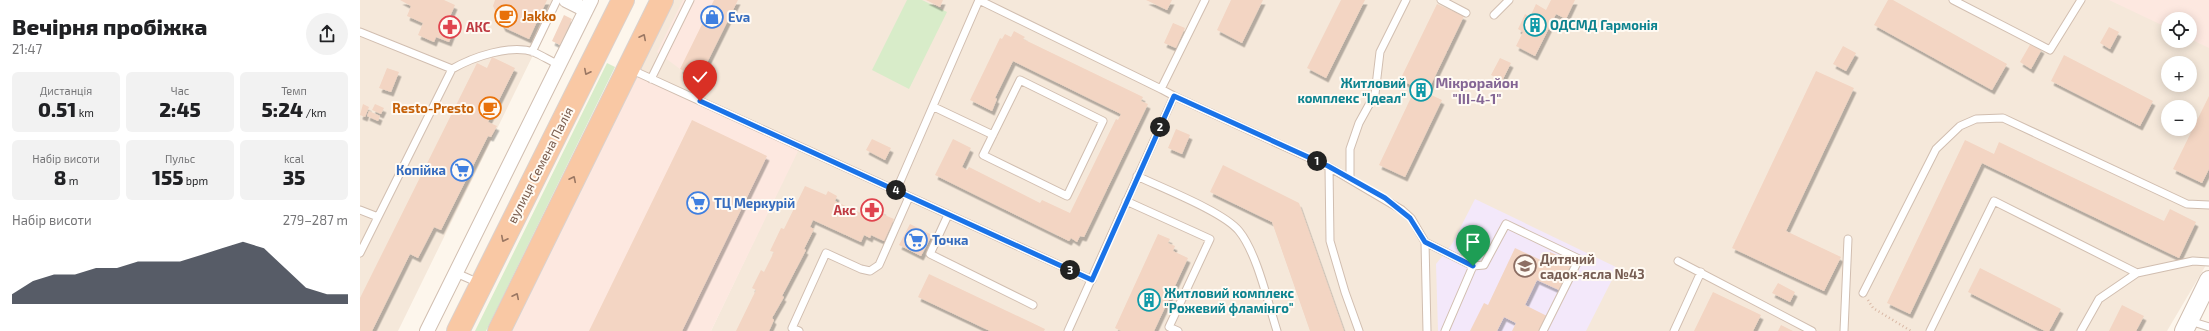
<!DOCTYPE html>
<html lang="uk">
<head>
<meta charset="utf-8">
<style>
	:root { --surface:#fff; --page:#f2f2f2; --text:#202124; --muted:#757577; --accent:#111827 }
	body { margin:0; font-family:"Exo 2",sans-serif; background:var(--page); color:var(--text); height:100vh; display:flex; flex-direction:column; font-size:15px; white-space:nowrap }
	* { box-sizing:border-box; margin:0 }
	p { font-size:13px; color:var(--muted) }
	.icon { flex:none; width:22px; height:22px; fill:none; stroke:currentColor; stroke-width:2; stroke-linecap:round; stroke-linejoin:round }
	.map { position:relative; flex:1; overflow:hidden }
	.sheet { display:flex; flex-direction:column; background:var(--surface); width:360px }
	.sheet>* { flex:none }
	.controls { position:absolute; left:1801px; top:12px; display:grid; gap:8px }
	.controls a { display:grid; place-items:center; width:36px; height:36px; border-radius:50%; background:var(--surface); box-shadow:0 2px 10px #0003; font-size:20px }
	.pin { position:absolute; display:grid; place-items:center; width:34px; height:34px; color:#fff; margin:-41px -17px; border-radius:50% 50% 50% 0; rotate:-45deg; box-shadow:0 0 4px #0007 }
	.pin .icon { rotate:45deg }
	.km { position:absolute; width:20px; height:20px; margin:-10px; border-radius:50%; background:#222; color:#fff; font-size:11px; line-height:20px; text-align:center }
	.round { display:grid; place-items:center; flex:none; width:42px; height:42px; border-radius:21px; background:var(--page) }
	.headline { display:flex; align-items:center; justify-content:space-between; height:68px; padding:0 12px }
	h1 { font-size:22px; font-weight:800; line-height:30px }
	.stats { display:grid; grid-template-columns:repeat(3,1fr); gap:6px; height:68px; padding:4px 12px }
	.stats div { display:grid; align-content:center; border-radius:6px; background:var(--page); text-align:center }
	.stats b { font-size:20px; font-weight:800 }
	.stats small { font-size:11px; font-weight:400 }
	.stats p { font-size:11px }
	.chart { height:112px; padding:8px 12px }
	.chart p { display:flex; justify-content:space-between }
	.chart svg { width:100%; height:72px; margin-top:4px; fill:var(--accent); opacity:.7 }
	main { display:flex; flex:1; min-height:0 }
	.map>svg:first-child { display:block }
	.residential { fill:#f5e8da; fill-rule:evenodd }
	.commercial { fill:#fde8e0 }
	.education { fill:#f3e8fa }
	.green { fill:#d8ecc9 }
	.building { fill:#f3d5c3; filter:url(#shadow) }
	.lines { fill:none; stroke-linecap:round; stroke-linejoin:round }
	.service-casing { stroke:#d1beb0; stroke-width:9 }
	.minor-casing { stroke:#d1beb0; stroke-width:16 }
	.tertiary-casing { stroke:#d1beb0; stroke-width:20 }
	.trunk-casing { stroke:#dad1cd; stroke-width:24 }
	.path { stroke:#d9b8a5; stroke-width:2.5; stroke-dasharray:1 3; stroke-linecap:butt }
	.service { stroke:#fff; stroke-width:7 }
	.minor { stroke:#fff; stroke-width:14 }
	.tertiary { stroke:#fff; stroke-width:18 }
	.trunk { stroke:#f9c8a4; stroke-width:22 }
	.oneway { stroke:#9a7763 }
	.route-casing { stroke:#fff; stroke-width:8 }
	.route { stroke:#1a73e8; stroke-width:5 }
	.labels { text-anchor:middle; stroke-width:4; stroke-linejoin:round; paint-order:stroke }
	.food-label { font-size:13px; font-weight:bold; fill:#c56008; stroke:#fffaf3; text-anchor:start }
	.shop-label { font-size:13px; font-weight:bold; fill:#366cbe; stroke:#fffaf3; text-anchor:start }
	.culture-label { font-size:13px; font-weight:bold; fill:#0d838f; stroke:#fffaf3; text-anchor:start }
	.health-label { font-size:13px; font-weight:bold; fill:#be3a42; stroke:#fffaf3; text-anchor:start }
	.street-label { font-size:13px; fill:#7a5c4d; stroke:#fffaf3 }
	.education-label { font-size:13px; font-weight:bold; fill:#785e54; stroke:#fffaf3; text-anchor:start }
	.neighbourhood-label { font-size:14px; font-weight:bold; fill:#846695; stroke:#fffaf3 }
</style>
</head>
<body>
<main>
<section class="sheet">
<div class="headline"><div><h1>Вечірня пробіжка</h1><p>21:47</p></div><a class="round"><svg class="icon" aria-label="share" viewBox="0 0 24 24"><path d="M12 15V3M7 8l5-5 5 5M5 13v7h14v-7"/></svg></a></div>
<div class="stats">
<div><p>Дистанція</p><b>0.51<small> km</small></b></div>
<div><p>Час</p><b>2:45</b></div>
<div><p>Темп</p><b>5:24<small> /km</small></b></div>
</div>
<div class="stats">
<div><p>Набір висоти</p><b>8<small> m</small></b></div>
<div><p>Пульс</p><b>155<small> bpm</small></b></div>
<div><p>kcal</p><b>35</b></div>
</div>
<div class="chart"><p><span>Набір висоти</span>279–287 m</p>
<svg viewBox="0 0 160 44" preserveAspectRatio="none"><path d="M0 44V38L10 30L20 26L30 26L40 22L50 22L60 18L70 18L80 18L90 14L100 10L110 6L120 10L130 22L140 34L150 38L160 38V44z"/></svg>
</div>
</section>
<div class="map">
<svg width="1849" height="331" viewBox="0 0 1849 331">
	<defs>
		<filter id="shadow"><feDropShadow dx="2.5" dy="4.5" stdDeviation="0" flood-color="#0004"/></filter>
	</defs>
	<rect width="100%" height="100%" fill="#fdf6ec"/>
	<path class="residential" d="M0,0H200L38,331H0Z
		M302,0H1849V260L1807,331H351L439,147L268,68ZM1808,19H1830V41H1808ZM1808,63H1830V85H1808ZM1808,107H1830V129H1808Z"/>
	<path class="commercial" d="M323,0H378L339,79L320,69L297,52Z
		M1749,0H1849V48L1830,39V19H1808V28Z
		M267,68L440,147L351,331H139Z"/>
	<path class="education" d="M1115,199L1258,268L1226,331H1078L1076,264L1092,244Z"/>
	<path class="green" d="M547,0H562L587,12L549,89L512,70Z
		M247,63L255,67L126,331H115Z"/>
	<path class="building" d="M40,0H84L95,5L88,21L96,24L89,42L76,37L74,42L58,35L63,23L47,16L51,6Z
		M135,0H187L169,39L143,27L133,6Z
		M354,0H378L339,79L320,69Z
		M566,0H583L580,7Z
		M786,0H812L807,10Z
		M871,0H903L882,43L857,30Z
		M981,0H1005L966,78L947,68Z
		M1191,0H1215L1206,19L1196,14L1175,56L1156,46L1163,32L1158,29L1165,14L1170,17L1176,4L1186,10Z
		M1528,0H1533L1647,64L1632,90L1514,25Z
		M1077,4L1104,16L1067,93L1082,100L1045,177L1019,165L1056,87L1040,80Z
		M204,15L212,19L200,45L192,41Z
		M813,23L825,28L816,48L804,43Z
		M1749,27L1759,32L1750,49L1740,43Z
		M654,31L665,37L663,39L783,97L781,101L788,104L724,237L720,236L717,242L711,238L709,241L575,175L593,139L611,148L602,167L607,170L609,167L680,203L682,200L710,213L756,119L758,120L761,114L653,61L635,98L637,99L632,111L610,100L640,38L642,39L645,34L651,37Z
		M1671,43L1682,49L1671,69L1660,62Z
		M1483,46L1496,53L1486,71L1473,64Z
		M1704,55L1793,101L1780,126L1691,81Z
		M132,57L155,68L128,122L137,126L131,137L128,136L81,230L74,227L58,258L50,254L12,331H0V298L117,63L127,68Z
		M1140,58L1151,63L1142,81L1131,75Z
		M27,68L39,72L31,92L19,88Z
		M1456,71L1494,88L1426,231L1481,257L1464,291L1372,248Z
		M1849,96V169L1842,183L1813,169Z
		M3,104L9,107L5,117L0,115Z
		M15,104L24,108L21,114L12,110Z
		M9,111L20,116L18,121L7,116Z
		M332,120L407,156L322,331H229Z
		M816,129L830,135L822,154L808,148Z
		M512,139L531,148L525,160L506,150Z
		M1605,140L1634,154L1639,142L1804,221L1810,209L1836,222L1819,258L1622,163L1550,314L1527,303Z
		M863,165L939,203L984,331H950L912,222L850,192Z
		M445,186L466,195L468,191L477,196L475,201L507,216L512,205L524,211L522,214L534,219L524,241L511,235L510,238L504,235L501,242L453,220L450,227L454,229L444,249L446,250L422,296L424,297L412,318L414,320L409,331H376L396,290L392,288L401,270L404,272L414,252L410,251L421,228L424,229Z
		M550,224L572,235L561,256L539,245Z
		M798,234L810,239L808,243L815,246L813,251L828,258L794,331H761L755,328Z
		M1155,248L1185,262L1190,252L1213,262L1199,290L1177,280L1165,305L1187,316L1180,331H1152L1156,323L1144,317L1137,331H1110L1124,303L1128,305Z
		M1620,268L1701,309L1689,331H1685L1608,292Z
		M569,274L685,329L684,331H630L558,297Z
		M1418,283L1435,292L1430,302L1412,293Z
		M1353,292L1401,315L1393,331H1334Z
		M1762,305L1784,316L1776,331H1749Z
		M1421,325L1433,331H1418Z"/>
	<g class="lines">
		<g class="service-casing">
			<path id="service" d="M1081,0L1106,13
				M1593,0L1690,50L1721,0
				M1134,15L1149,0
				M0,32L92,69
				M172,52L197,0
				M270,69L732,280
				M291,79L330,0
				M660,80L743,121L707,196L623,155Z
				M814,96L969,167L1042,210L1051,218L1065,242L1067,331
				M574,107L633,135
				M969,167L970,241L985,292L999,331
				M777,176C802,188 864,212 879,231C897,253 908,303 917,331
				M990,178V149L999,123L1015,94L1020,52L1046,0
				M536,191L619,0L801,89
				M766,201L850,239L809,327L818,331
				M0,210L18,217
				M588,215L570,254L673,305
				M1065,242L1113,266L1124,265L1146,224L1219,259L1183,331
				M0,253L92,69C113,57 150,44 174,52C182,56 191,61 199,65
				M1318,261L1452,331
				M96,273L119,283
				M1503,293L1576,149L1600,126L1616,119L1643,118L1827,204L1849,205
				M1830,321L1849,327
				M439,331L432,328L466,253L501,269L510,271L519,265L549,197
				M708,331L814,96L801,89L845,0
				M1085,331L1113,266
				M1314,331L1341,272
				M1484,331L1488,239
				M1570,331L1634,201L1777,273L1833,261L1849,262
				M1721,331L1739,299L1777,273"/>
		</g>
		<g class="minor-casing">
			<path id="minor" d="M206,0L226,10
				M67,331L231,0"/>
		</g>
		<g class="tertiary-casing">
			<path id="tertiary" d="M1824,331L1849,280"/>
		</g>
		<g class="trunk-casing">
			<path id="trunk" d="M98,331L263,0
				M139,331L302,0"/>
		</g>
		<path class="path" d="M1508,300L1513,308L1551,331"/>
		<use href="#service" class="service"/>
		<use href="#minor" class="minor"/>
		<use href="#tertiary" class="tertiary"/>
		<use href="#trunk" class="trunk"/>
	</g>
	<defs><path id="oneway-chevron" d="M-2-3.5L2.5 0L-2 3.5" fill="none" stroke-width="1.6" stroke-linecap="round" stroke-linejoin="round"/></defs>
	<g class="oneway">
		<use href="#oneway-chevron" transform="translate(283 37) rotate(-63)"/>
		<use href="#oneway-chevron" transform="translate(227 72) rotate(117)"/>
		<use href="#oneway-chevron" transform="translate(213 179) rotate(-64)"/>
		<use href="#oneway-chevron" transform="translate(144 239) rotate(117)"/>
		<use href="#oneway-chevron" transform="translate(156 296) rotate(-64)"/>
	</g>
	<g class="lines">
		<g class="route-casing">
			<path id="route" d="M340,101L732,280L814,96L968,166L1025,198L1050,218L1065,242L1113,266"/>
		</g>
		<use href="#route" class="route"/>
	</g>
	<defs>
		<g id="cafe-ring" transform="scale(1.15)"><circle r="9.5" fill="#fffaf3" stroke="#e8710a" stroke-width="1.5"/><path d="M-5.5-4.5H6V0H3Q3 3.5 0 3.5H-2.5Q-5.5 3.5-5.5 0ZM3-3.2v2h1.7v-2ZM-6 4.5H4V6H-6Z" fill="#e8710a"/></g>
		<g id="shop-ring" transform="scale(1.15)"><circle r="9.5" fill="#fffaf3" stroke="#3f7fe0" stroke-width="1.5"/><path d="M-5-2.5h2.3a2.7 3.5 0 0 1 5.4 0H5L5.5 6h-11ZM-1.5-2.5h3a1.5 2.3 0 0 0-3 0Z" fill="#3f7fe0"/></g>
		<g id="building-ring" transform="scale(1.15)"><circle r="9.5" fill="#fffaf3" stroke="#0f9aa8" stroke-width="1.5"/><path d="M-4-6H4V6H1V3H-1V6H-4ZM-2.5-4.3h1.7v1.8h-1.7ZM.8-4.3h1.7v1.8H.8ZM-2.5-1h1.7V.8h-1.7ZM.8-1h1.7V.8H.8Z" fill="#0f9aa8"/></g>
		<g id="pharmacy-ring" transform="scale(1.15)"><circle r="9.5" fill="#fffaf3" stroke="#e0444e" stroke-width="1.5"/><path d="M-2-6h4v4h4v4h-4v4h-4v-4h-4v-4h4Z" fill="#e0444e"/></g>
		<g id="supermarket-ring" transform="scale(1.15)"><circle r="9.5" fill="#fffaf3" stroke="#3f7fe0" stroke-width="1.5"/><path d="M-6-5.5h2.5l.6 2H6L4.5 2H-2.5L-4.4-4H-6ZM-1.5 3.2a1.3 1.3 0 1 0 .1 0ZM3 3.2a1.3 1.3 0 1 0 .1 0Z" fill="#3f7fe0"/></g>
		<g id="school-ring" transform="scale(1.15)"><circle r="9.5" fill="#fffaf3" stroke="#8d6e63" stroke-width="1.5"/><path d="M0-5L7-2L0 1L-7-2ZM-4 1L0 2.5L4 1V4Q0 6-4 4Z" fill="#8d6e63"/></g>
	</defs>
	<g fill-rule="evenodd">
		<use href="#cafe-ring" x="146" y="16"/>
		<use href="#shop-ring" x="352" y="17"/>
		<use href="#building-ring" x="1175" y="25"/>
		<use href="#pharmacy-ring" x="90" y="27"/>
		<use href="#building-ring" x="1061" y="90"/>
		<use href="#cafe-ring" x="130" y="108"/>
		<use href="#supermarket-ring" x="102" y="170"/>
		<use href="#supermarket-ring" x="338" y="203"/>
		<use href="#pharmacy-ring" x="512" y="210"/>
		<use href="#supermarket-ring" x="556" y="240"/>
		<use href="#school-ring" x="1165" y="266"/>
		<use href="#building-ring" x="789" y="300"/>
	</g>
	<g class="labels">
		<g class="food-label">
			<text x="162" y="21">Jakko</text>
			<text x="114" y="113" text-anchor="end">Resto-Presto</text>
		</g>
		<g class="shop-label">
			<text x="368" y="22">Eva</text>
			<text x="86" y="175" text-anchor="end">Копійка</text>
			<text x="354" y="208">ТЦ Меркурій</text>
			<text x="572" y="245">Точка</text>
		</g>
		<g class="culture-label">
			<text x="1190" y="30">ОДСМД Гармонія</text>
			<text x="1046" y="88" text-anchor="end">Житловий<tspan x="1046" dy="15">комплекс "Ідеал"</tspan></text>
			<text x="804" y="298">Житловий комплекс<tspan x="804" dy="15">"Рожевий фламінго"</tspan></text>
		</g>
		<g class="health-label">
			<text x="106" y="32">АКС</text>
			<text x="496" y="215" text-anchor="end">Акс</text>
		</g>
		<g class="street-label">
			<text transform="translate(180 165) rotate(-63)" y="5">вулиця Семена Палія</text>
		</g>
		<g class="education-label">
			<text x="1180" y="264">Дитячий<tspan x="1180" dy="15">садок-ясла №43</tspan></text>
		</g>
		<g class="neighbourhood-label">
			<text x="1117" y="88">Мікрорайон<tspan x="1117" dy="16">"ІІІ-4-1"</tspan></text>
		</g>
	</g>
</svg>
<div class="controls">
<a><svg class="icon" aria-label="locate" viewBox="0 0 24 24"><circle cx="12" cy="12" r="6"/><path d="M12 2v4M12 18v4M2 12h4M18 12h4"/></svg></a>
<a>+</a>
<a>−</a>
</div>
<div class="pin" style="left:1113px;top:266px;background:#1e9e55"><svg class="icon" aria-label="arrive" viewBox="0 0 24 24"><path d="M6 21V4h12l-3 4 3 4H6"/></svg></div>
<div class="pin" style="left:340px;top:101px;background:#d93025"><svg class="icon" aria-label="check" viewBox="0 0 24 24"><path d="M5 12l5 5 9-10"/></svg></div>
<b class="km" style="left:957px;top:161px">1</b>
<b class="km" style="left:800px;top:127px">2</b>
<b class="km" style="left:710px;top:270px">3</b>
<b class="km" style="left:536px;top:190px">4</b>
</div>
</main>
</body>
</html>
